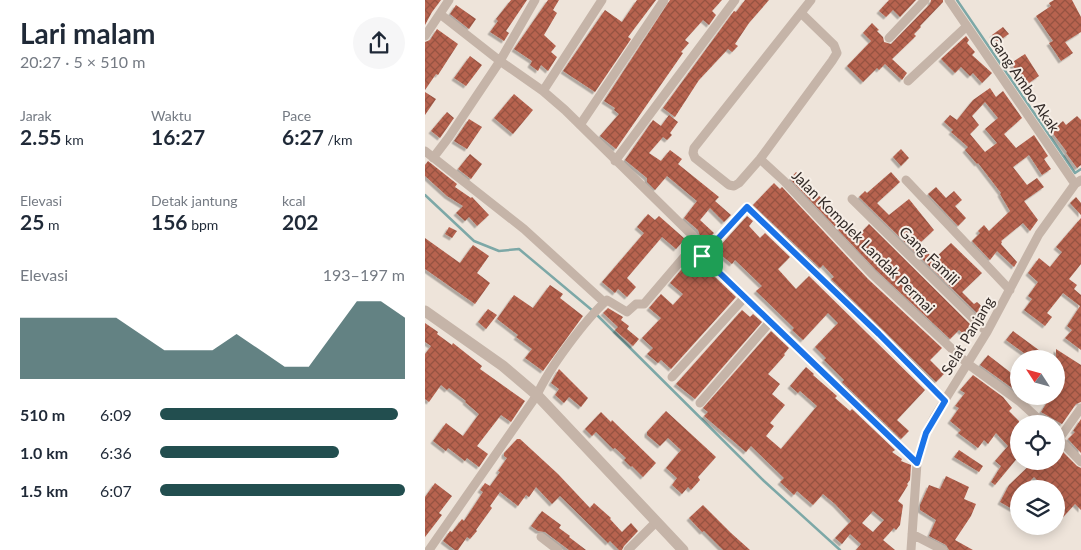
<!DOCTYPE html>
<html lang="id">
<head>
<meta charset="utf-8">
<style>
	:root { --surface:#fff; --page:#f6f6f7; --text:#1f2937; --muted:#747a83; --accent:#224e4f }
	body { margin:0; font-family:Lato,sans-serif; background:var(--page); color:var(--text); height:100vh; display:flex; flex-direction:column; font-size:19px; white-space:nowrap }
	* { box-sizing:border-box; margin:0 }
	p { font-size:16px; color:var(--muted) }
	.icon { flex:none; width:28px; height:28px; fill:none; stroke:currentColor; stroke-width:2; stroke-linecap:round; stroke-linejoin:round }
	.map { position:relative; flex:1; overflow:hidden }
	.panel { display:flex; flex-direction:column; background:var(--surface); width:425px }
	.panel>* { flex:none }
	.needle { width:32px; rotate:306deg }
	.buttons { position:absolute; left:585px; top:350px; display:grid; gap:10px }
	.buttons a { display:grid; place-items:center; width:55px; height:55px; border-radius:50%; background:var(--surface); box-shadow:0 2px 12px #0003; font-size:25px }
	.pin { position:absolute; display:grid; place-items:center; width:42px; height:42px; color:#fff; margin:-21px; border-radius:10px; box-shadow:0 2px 8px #0006 }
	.round { display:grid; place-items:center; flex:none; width:52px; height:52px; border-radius:26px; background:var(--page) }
	.head { display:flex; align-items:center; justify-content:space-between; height:85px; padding:0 20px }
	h1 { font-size:28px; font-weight:700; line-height:38px }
	.figures { display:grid; grid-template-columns:repeat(3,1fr); gap:8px; height:85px; padding:5px 20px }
	.figures div { display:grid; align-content:center }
	.figures b { font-size:21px; font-weight:700 }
	.figures small { font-size:14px; font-weight:400 }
	.figures p { font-size:14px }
	.chart { height:140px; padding:10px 20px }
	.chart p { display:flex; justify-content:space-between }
	.chart svg { width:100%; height:90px; margin-top:5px; fill:var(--accent); opacity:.7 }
	ul { padding:0 20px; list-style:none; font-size:16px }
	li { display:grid; grid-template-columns:80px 60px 1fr; align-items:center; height:38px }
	li i { height:12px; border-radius:6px; background:var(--accent) }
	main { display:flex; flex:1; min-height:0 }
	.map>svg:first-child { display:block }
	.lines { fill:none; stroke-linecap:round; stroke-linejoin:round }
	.stream { stroke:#7da8a7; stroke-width:2.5 }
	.building { fill:url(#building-cross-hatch); fill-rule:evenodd; filter:url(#shadow) }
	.minor { stroke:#c5b4a8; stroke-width:9 }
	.tertiary { stroke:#c5b4a8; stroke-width:11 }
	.route-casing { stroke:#fff; stroke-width:10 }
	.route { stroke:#1a73e8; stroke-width:6 }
	.labels { text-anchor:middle; stroke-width:4; stroke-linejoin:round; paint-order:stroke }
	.street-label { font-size:15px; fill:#322a27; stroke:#f6eee6 }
</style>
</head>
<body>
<main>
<section class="panel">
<div class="head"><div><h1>Lari malam</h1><p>20:27 · 5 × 510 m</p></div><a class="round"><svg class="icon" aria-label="share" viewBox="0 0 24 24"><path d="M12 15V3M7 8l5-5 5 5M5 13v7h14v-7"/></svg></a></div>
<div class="figures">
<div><p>Jarak</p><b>2.55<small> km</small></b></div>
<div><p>Waktu</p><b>16:27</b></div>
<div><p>Pace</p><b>6:27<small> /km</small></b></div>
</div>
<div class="figures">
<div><p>Elevasi</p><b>25<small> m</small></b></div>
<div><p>Detak jantung</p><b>156<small> bpm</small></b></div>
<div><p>kcal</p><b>202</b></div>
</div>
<div class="chart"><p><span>Elevasi</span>193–197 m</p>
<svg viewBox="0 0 160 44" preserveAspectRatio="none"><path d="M0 44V14L10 14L20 14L30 14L40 14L50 22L60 30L70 30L80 30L90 22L100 30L110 38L120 38L130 22L140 6L150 6L160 14V44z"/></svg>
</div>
<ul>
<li><b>510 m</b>6:09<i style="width:97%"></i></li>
<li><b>1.0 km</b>6:36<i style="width:73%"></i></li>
<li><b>1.5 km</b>6:07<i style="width:100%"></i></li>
</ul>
</section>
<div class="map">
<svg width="656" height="550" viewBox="0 0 656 550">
	<defs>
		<pattern id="building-cross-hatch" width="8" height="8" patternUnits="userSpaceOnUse" patternTransform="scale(1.25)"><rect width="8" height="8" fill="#b7634f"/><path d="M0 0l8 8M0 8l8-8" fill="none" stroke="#955242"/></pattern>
		<filter id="shadow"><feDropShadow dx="-2.5" dy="2.5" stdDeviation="0" flood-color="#0004"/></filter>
	</defs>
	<rect width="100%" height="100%" fill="#eee4da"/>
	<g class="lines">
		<path class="stream" d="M532,0L650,173L656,169
			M0,195L49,241L74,251L94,249L168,311
			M172,315L339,481L415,550"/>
	</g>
	<path class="building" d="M0,0H16L7,12L0,25Z
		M86,0H102L81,31L84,33L79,41L65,32L73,21L71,19Z
		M123,0H134L128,10L132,13L119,35L131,46L126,52L132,57L123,71L116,65L113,71L105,65L107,61L89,49Z
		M212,0H231L203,37L206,39L170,92L138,71L180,10L197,22Z
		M245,0H297L287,11L291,15L284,25L278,20L260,40L264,43L256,52L258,53L191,149L175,136L194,114L189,110L190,108L179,101Z
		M320,0H344L324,23L310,44L313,46L307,52L303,49L274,80L250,117L238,108L309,11L311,12Z
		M464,0H491L475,17L468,10L461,17L454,11Z
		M506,0H518V2L495,26L496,27L489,34L491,36L467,59L482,73L477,80L460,64L454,70L452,68L438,82L422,66L446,41L438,33L447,23L454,30L452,31L458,37L459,42L466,44L505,4Z
		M629,0H647L656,17V32L640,42L648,53L636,61L624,43L628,41L611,16L626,6L624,3Z
		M31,5L51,19L44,29L25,14Z
		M578,27L584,34L572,42L567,35Z
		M12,29L33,44L13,75L11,74L0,90V42L5,40Z
		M541,36L544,40L542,43L550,52L547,55L567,73L557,83L548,73L545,76L536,67L530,73L516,59Z
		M600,54L614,76L601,85L586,63Z
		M45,56L57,65L41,86L29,78Z
		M565,88L571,97L578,91L597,118L579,134L591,148L609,135L623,156L619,159L626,169L617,175L604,155L588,167L602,185L612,178L619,187L599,201L613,220L605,231L598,223L576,241L577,242L576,244L592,262L589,267L572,251L565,260L547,241L555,233L553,231L559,225L564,231L585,211L575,194L576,193L553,163L552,164L540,150L543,147L526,132L528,130L519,122L525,115L532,120L548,100ZM560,102L573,118L560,129L572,143L560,152L545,134L554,125L547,116Z
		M0,92L11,99L0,115Z
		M89,94L108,110L88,134L69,118Z
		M22,112L29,118L15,138L6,131Z
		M244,115L253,122L245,133L247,135L242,140L238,137L224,153L236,161L245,150L257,159L253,164L294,197L290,201L306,215L299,222L285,208L275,220L289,233L280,243L276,239L273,230L259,218L272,201L242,176L230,190L222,182V178L200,160L228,120L236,126Z
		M652,116L656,120V165L652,168L641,153L642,152L626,131L638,121L641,125Z
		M44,119L57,127L42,149L29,141Z
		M476,149L484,158L476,166L468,157Z
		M45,154L57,164L46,179L33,169Z
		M3,161L32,184L30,187L46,198L47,197L64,215L52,226L44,217L40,221L31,213L38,206L22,196L0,176V165Z
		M371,172L433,236L444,224L549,328L542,337L534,330L525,339L451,270L365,179Z
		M466,172L475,182L452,203L464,215L484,199L509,230L496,242L497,243L495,245L509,259L526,243L557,273L537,292L549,304L552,302L562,311L557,318L434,197L440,191L442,193Z
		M349,183L355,189L357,187L443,279L517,348L505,360L519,374L511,382L406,279L409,277L398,265L395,268L328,205Z
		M511,187L521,198L529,191L537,200L530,206L541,218L533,226L503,194Z
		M651,197L656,203V215L645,203Z
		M223,214L230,220L234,216L260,239L251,249L237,237L202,278L211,287L202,297L193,289L190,293L177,282L219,233L212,227Z
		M322,216L328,221L324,226L335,238L340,233L365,257L353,269L371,289L384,276L500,390L472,420L484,431L476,439L417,382L419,380L399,360L401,358L390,347L413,323L403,313L378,340L367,330L369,328L331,291L337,286L310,260L307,264L296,255L291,261L286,256Z
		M656,218V264L644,279L652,285L649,289L656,295V350L640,338L647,330L642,326L655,306L638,293L622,313L627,317L620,326L599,310L607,299L603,296L613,282L603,273L614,258L625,267L637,252L631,247Z
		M24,227L32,231L27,238L20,234Z
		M0,238L35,263L48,245L64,256L52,273L65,283L50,304L0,269Z
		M268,256L311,297L246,369L236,360L233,363L222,354L228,348L217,338L236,318L224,308L236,294L248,305L258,294L245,283Z
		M125,285L138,294L135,298L158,316L118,371L100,358L107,349L91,337L93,335L72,319L89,295L108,308Z
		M183,308L198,317L196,320L204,326L202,329L214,339L208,346L190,330L193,327L178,313Z
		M63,309L72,315L61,329L53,322Z
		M317,310L325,317L328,314L337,322L270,399L251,384Z
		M0,323L13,332L12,334L27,345L28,343L57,366L55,369L100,401L86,422L76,415L52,446L63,454L54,467L42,458L40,461L23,448L21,451L8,441L21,423L38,436L54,414L40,402L41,401L24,388L22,390L16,385L4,402L0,399V354L6,346L0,342Z
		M346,331L364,348L359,354L360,355L343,374L355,384L347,394L360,405L345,423L349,426L341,436L356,449L392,406L375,391L373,393L365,386L381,367L389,374L388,375L412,396L410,398L425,411L427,409L470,450L467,452L477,459L476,461L486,465L485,480L482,484L483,485L473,501L478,505L475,525L471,530L469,528L458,540L470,550H431L436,544L425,534L417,544L410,538L426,521L410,504L398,494L388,505L372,491L369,495L355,482L359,478L326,446L321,452L279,416L283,412L278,408ZM448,511L459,520L448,532L437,523Z
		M588,331L626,359H607L581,340Z
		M631,349L656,365V402L651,404L637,424L616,412L626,396H631V392L638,381L631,376Z
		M563,355L594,379V393L555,365Z
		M134,369L163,398L156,407L144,397L139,403L130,395L134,389L126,383Z
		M548,375L578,397L587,408L584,411L594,421V456L570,485L566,482L576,466L570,461L583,446L571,433L563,444L559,440L553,448L533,433L536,430L525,421L534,408L530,406L540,393L535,390Z
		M241,411L291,457L273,477L275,480L266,490L263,487L257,494L247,485L252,478L241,468L256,450L243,438L235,446L222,435V432Z
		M176,412L186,422L187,420L231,463L218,477L207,466L206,467L199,460L201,458L190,448L188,449L171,432L167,436L160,429Z
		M656,419V453L643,439L650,432L648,431Z
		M92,439H95L133,474L165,508L169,503L186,518L185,519L197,532L206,523L213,531L199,546L197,550H194L185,541L183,543L135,496L127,504L111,487L104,497L101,495L93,506L75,492L65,506L67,508L51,530L52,531L45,539L42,537L33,550H30L18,541L25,531L27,532L37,519L39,521L58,492L55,490L60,483L65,486L75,472L73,471L82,458L79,456V453Z
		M634,448L652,466L656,468V510L650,504L631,525V496L633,494L631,489H628L623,483L619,487L609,477L597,489H594V502L589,510L575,502L584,485L609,461H631V450Z
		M534,450L558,466L554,472L529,457Z
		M521,476L544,487L539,499L551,504L546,516L530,540L548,550H524L521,545L504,536L511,520L495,510V505L504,485L515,489Z
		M10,483L27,496L14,513L17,515L0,537V497Z
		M278,505L306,533L325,550H298L279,531L277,532L264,518Z
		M117,511L136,525L134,528L145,536L144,537L161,550H144L120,532L113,531L106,526Z"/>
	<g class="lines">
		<path class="minor" d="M524,0L650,184
			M376,13L409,45L412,53L407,61L335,159L314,183L309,186L304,185L270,158L268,153L269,148L386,0
			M0,36L24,0
			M464,38L500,0
			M483,81L542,26
			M118,91L177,0
			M155,125L239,0
			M0,151L99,229L179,302
			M8,158L24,137L75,61L110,0
			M335,159L359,181L447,274L543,364L594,401L619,424
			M190,161L310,0
			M481,180L585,290
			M427,199L562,332
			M274,253L492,463
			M277,256L322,207L454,334L520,401
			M247,377L320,297
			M275,403L345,322
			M631,436L656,462
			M634,439L656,408
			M487,534L518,550
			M116,537L133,550
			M4,550L112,395C124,368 160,320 182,300L202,312L211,304H219L271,243L269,237L140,110L118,91L75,61L15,14
			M203,550L231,522
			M486,550L492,463L501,433L510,416L562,332L614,234L650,184L656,180"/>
		<path class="tertiary" d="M0,311L78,366L112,395L258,550"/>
	</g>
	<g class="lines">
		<g class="route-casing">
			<path id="route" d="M322,207L454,334L520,401L501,433L492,463L277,256Z"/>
		</g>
		<use href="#route" class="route"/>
	</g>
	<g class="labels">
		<g class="street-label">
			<text transform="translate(599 84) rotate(56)" y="5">Gang Ambo Akak</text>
			<text transform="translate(438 242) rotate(45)" y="5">Jalan Komplek Landak Permai</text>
			<text transform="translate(504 256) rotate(44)" y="5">Gang Famili</text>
			<text transform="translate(543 336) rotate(-59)" y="5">Selat Panjang</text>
		</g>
	</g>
</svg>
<div class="buttons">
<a><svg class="needle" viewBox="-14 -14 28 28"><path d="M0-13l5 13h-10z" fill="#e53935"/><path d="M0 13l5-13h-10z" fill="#747a83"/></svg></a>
<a><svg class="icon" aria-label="locate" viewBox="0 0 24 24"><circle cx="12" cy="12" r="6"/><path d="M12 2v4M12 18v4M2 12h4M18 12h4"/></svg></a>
<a><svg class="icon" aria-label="layers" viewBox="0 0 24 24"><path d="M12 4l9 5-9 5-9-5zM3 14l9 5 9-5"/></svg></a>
</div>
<div class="pin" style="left:277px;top:256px;background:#1e9e55"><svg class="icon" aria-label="arrive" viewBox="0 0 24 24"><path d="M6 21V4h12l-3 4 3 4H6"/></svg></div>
</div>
</main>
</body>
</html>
